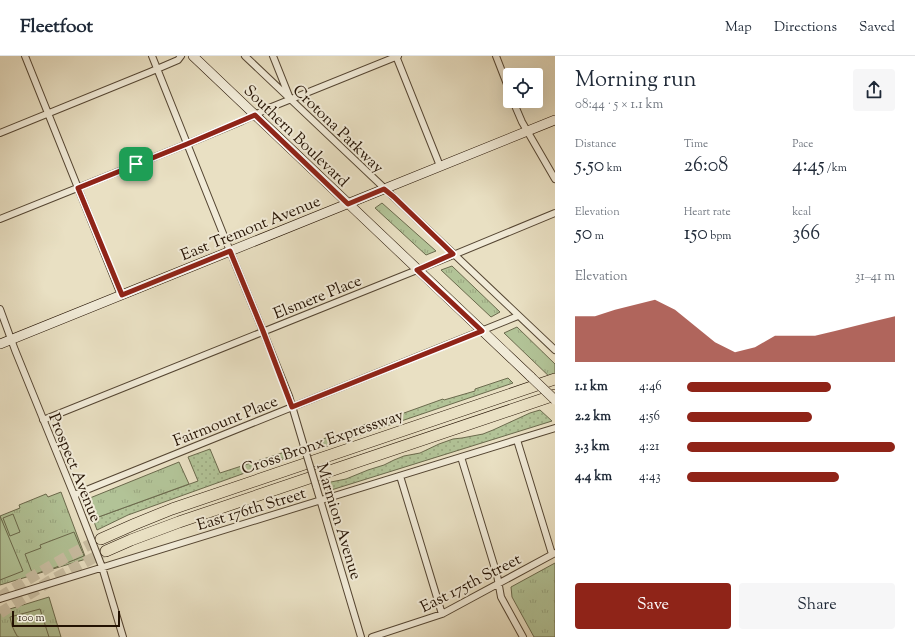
<!DOCTYPE html>
<html lang="en">
<head>
<meta charset="utf-8">
<style>
	:root { --surface:#fff; --page:#f6f6f7; --text:#1f2937; --muted:#747a83; --line:#e0e1e3; --accent:#8f2418 }
	body { margin:0; font-family:"Sorts Mill Goudy",serif; background:var(--page); color:var(--text); height:100vh; display:flex; flex-direction:column; font-size:15px; white-space:nowrap }
	* { box-sizing:border-box; margin:0 }
	p { font-size:13px; color:var(--muted) }
	.icon { flex:none; width:22px; height:22px; fill:none; stroke:currentColor; stroke-width:2; stroke-linecap:round; stroke-linejoin:round }
	.map { position:relative; flex:1; overflow:hidden }
	.sheet { display:flex; flex-direction:column; background:var(--surface); width:360px }
	.sheet>* { flex:none }
	.controls { position:absolute; left:503px; top:12px; display:grid; gap:8px }
	.controls a { display:grid; place-items:center; width:40px; height:40px; border-radius:4px; background:var(--surface); box-shadow:0 4px 16px #0002; font-size:20px }
	.scale { position:absolute; left:12px; bottom:10px; width:108px; box-sizing:border-box; padding-left:4px; border:2px solid #241203; border-top:0; font-size:11px; line-height:14px; white-space:nowrap; color:#241203; -webkit-text-stroke:3px #f1ebd8; paint-order:stroke }
	.pin { position:absolute; display:grid; place-items:center; width:34px; height:34px; color:#fff; margin:-17px; border-radius:8px; box-shadow:0 2px 6px #0006 }
	.round { display:grid; place-items:center; flex:none; width:42px; height:42px; border-radius:4px; background:var(--page) }
	.overview { display:flex; align-items:center; justify-content:space-between; height:68px; padding:0 20px }
	h1 { font-size:22px; font-weight:600; line-height:30px }
	.metrics { display:grid; grid-template-columns:repeat(3,1fr); gap:6px; height:68px; padding:4px 20px }
	.metrics div { display:grid; align-content:center }
	.metrics b { font-size:20px; font-weight:600 }
	.metrics small { font-size:11px; font-weight:400 }
	.metrics p { font-size:11px }
	.chart { height:112px; padding:8px 20px }
	.chart p { display:flex; justify-content:space-between }
	.chart svg { width:100%; height:72px; margin-top:4px; fill:var(--accent); opacity:.7 }
	.action { display:flex; gap:8px; margin-top:auto; padding:8px 20px }
	.action a { flex:1; height:46px; border-radius:4px; background:var(--accent); color:#fff; font-size:16px; font-weight:600; line-height:46px; text-align:center }
	.action a+a { background:var(--page); color:var(--text) }
	ul { padding:0 20px; list-style:none; font-size:13px }
	li { display:grid; grid-template-columns:64px 48px 1fr; align-items:center; height:30px }
	li i { height:10px; border-radius:5px; background:var(--accent) }
	header { display:flex; align-items:center; gap:24px; box-sizing:border-box; height:56px; padding:0 20px; background:var(--surface); border-bottom:1px solid var(--line) }
	header strong { font-size:19px }
	nav { display:flex; gap:22px; margin-inline-start:auto; font-size:14px }
	main { display:flex; flex:1; min-height:0 }
	.map>svg:first-child { display:block }
	.grass { fill:url(#grass-dots); stroke:#6b6a4d }
	.park { fill:url(#park-tufts); stroke:#6b6a4d }
	.garden { fill:#b2c397; stroke:#6b6a4d }
	.lines { fill:none; stroke-linecap:round; stroke-linejoin:round }
	.highway-tunnel { stroke:#cbc1a6; stroke-width:11; stroke-dasharray:11 5.5; stroke-linecap:butt }
	.street-casing { stroke:#554633; stroke-width:8 }
	.secondary-casing { stroke:#241203; stroke-width:10 }
	.highway-casing { stroke:#241203; stroke-width:12 }
	.street { stroke:#f1ebd8; stroke-width:6 }
	.secondary { stroke:#f1ebd8; stroke-width:9 }
	.highway { stroke:#e9e0c3; stroke-width:11 }
	.street-bridge-casing { stroke:#554633; stroke-width:8; stroke-linecap:butt }
	.secondary-bridge-casing { stroke:#241203; stroke-width:10; stroke-linecap:butt }
	.street-bridge { stroke:#f1ebd8; stroke-width:6 }
	.secondary-bridge { stroke:#f1ebd8; stroke-width:9 }
	.route-casing { stroke:#fff; stroke-width:8 }
	.route { stroke:#8f2418; stroke-width:5 }
	.labels { text-anchor:middle; stroke-width:4; stroke-linejoin:round; paint-order:stroke }
	.street-label { font-size:16px; fill:#241203; stroke:#f1ebd8 }
</style>
</head>
<body>
<header>
<strong>Fleetfoot</strong>
<nav><a>Map</a><a>Directions</a><a>Saved</a></nav>
</header>
<main>
<div class="map">
<svg width="555" height="581" viewBox="0 0 555 581">
	<defs>
		<pattern id="grass-dots" width="8" height="8" patternUnits="userSpaceOnUse"><rect width="8" height="8" fill="#b2c397"/><path d="M2 2h.1M6 6h.1" fill="none" stroke="#99a680" stroke-width="1.8" stroke-linecap="round"/></pattern>
		<pattern id="park-tufts" width="24" height="20" patternUnits="userSpaceOnUse"><rect width="24" height="20" fill="#b2c397"/><path d="M3 7l-1-3M5 7V3M7 7l1-3M15 17l-1-3M17 17v-4M19 17l1-3" fill="none" stroke="#99a680"/></pattern>
	</defs>
	<rect width="100%" height="100%" fill="#e9e0c3"/>
	<filter id="stains"><feTurbulence type="fractalNoise" baseFrequency=".005" numOctaves="4"/><feColorMatrix values="0 0 0 0 .2 0 0 0 0 .09 0 0 0 0 .02 0 0 0 .5 -.17"/></filter>
	<radialGradient id="worn" r=".72"><stop offset=".6" stop-color="#630" stop-opacity="0"/><stop offset="1" stop-color="#630" stop-opacity=".3"/></radialGradient>
	<path class="grass" d="M508,322L513,327L316,394L314,386L378,364L379,366L443,343L444,344L475,335V333Z
		M540,354L552,365L328,435L326,427L346,423L368,414L384,409L394,404L404,400L420,397L439,388L453,383L462,382L483,378L493,374L530,357Z
		M210,393L220,417L294,393L295,399L128,459L97,474L93,463L198,425L188,401Z"/>
	<path class="park" d="M382,147L436,195L426,199L375,152Z
		M452,210L500,256L491,261L441,214Z
		M517,271L555,308V326L504,277Z
		M179,406L189,428L93,463L85,444Z
		M61,436L86,503L0,529V460L20,452L19,449L46,438L48,441Z
		M555,507V581H534L512,541L511,531Z
		M49,541L61,581H0V556Z"/>
	<path class="garden" d="M13,458L20,476L10,480L3,462Z
		M0,460L23,515L0,524Z
		M74,476L84,500L49,514V513L33,519L25,498L41,492L40,489Z
		M40,553L49,581H19L17,580L12,570L10,561Z"/>
	<g class="lines">
		<path class="highway-tunnel" d="M0,541C33,520 66,500 101,483
			M0,557L50,525L106,495"/>
		<g class="street-casing">
			<path id="street" d="M25,0L121,239
				M152,0L234,205L263,275L289,340L306,397
				M245,0L555,294
				M273,0L289,40
				M396,0L440,110
				M496,0L510,36
				M513,45L522,66L555,123
				M0,77L150,16L178,4L181,0
				M0,163L187,88L242,65L269,52L398,0
				M0,253L15,294L74,439L102,511L123,581
				M43,364L417,214L555,157
				M517,384L552,498
				M461,401L497,519L501,541L523,581
				M400,420L442,558
				M316,430L361,581
				M74,439L518,260
				M0,543L555,372
				M372,581L442,558L555,497"/>
		</g>
		<g class="secondary-casing">
			<path id="secondary" d="M193,0L531,321
				M0,288L555,64"/>
		</g>
		<g class="highway-casing">
			<path id="highway" d="M101,483L135,468L172,453L555,323
				M106,495L131,484L179,466L555,339"/>
		</g>
		<use href="#street" class="street"/>
		<use href="#secondary" class="secondary"/>
		<use href="#highway" class="highway"/>
		<g class="street-bridge-casing">
			<path id="street-bridge" d="M306,397L316,430"/>
		</g>
		<g class="secondary-bridge-casing">
			<path id="secondary-bridge" d="M531,321L555,344"/>
		</g>
		<use href="#street-bridge" class="street-bridge"/>
		<use href="#secondary-bridge" class="secondary-bridge"/>
	</g>
	<g class="lines">
		<g class="route-casing">
			<path id="route" d="M255,59L348,148L384,133L394,141L453,198L417,214L482,275L292,351L263,275L230,195L122,239L78,132L187,88Z"/>
		</g>
		<use href="#route" class="route"/>
	</g>
	<g class="labels">
		<g class="street-label">
			<text transform="translate(339 72) rotate(44)" y="6">Crotona Parkway</text>
			<text transform="translate(297 79) rotate(44)" y="6">Southern Boulevard</text>
			<text transform="translate(250 171) rotate(-22)" y="6">East Tremont Avenue</text>
			<text transform="translate(317 240) rotate(-22)" y="6">Elsmere Place</text>
			<text transform="translate(225 364) rotate(-22)" y="6">Fairmount Place</text>
			<text transform="translate(322 385) rotate(-19)" y="6">Cross Bronx Expressway</text>
			<text transform="translate(76 411) rotate(68)" y="6">Prospect Avenue</text>
			<text transform="translate(251 452) rotate(-17)" y="6">East 176th Street</text>
			<text transform="translate(340 465) rotate(73)" y="6">Marmion Avenue</text>
			<text transform="translate(470 526) rotate(-27)" y="6">East 175th Street</text>
		</g>
	</g>
	<rect width="100%" height="100%" filter="url(#stains)"/>
	<rect width="100%" height="100%" fill="url(#worn)"/>
</svg>
<div class="controls">
<a><svg class="icon" aria-label="locate" viewBox="0 0 24 24"><circle cx="12" cy="12" r="6"/><path d="M12 2v4M12 18v4M2 12h4M18 12h4"/></svg></a>
</div>
<div class="scale">100 m</div>
<div class="pin" style="left:136px;top:108px;background:#1e9e55"><svg class="icon" aria-label="arrive" viewBox="0 0 24 24"><path d="M6 21V4h12l-3 4 3 4H6"/></svg></div>
</div>
<section class="sheet">
<div class="overview"><div><h1>Morning run</h1><p>08:44 · 5 × 1.1 km</p></div><a class="round"><svg class="icon" aria-label="share" viewBox="0 0 24 24"><path d="M12 15V3M7 8l5-5 5 5M5 13v7h14v-7"/></svg></a></div>
<div class="metrics">
<div><p>Distance</p><b>5.50<small> km</small></b></div>
<div><p>Time</p><b>26:08</b></div>
<div><p>Pace</p><b>4:45<small> /km</small></b></div>
</div>
<div class="metrics">
<div><p>Elevation</p><b>50<small> m</small></b></div>
<div><p>Heart rate</p><b>150<small> bpm</small></b></div>
<div><p>kcal</p><b>366</b></div>
</div>
<div class="chart"><p><span>Elevation</span>31–41 m</p>
<svg viewBox="0 0 160 44" preserveAspectRatio="none"><path d="M0 44V16L10 16L20 12L30 9L40 6L50 12L60 22L70 32L80 38L90 35L100 28L110 28L120 28L130 25L140 22L150 19L160 16V44z"/></svg>
</div>
<ul>
<li><b>1.1 km</b>4:46<i style="width:69%"></i></li>
<li><b>2.2 km</b>4:56<i style="width:60%"></i></li>
<li><b>3.3 km</b>4:21<i style="width:100%"></i></li>
<li><b>4.4 km</b>4:43<i style="width:73%"></i></li>
</ul>
<div class="action"><a>Save</a><a>Share</a></div>
</section>
</main>
</body>
</html>
